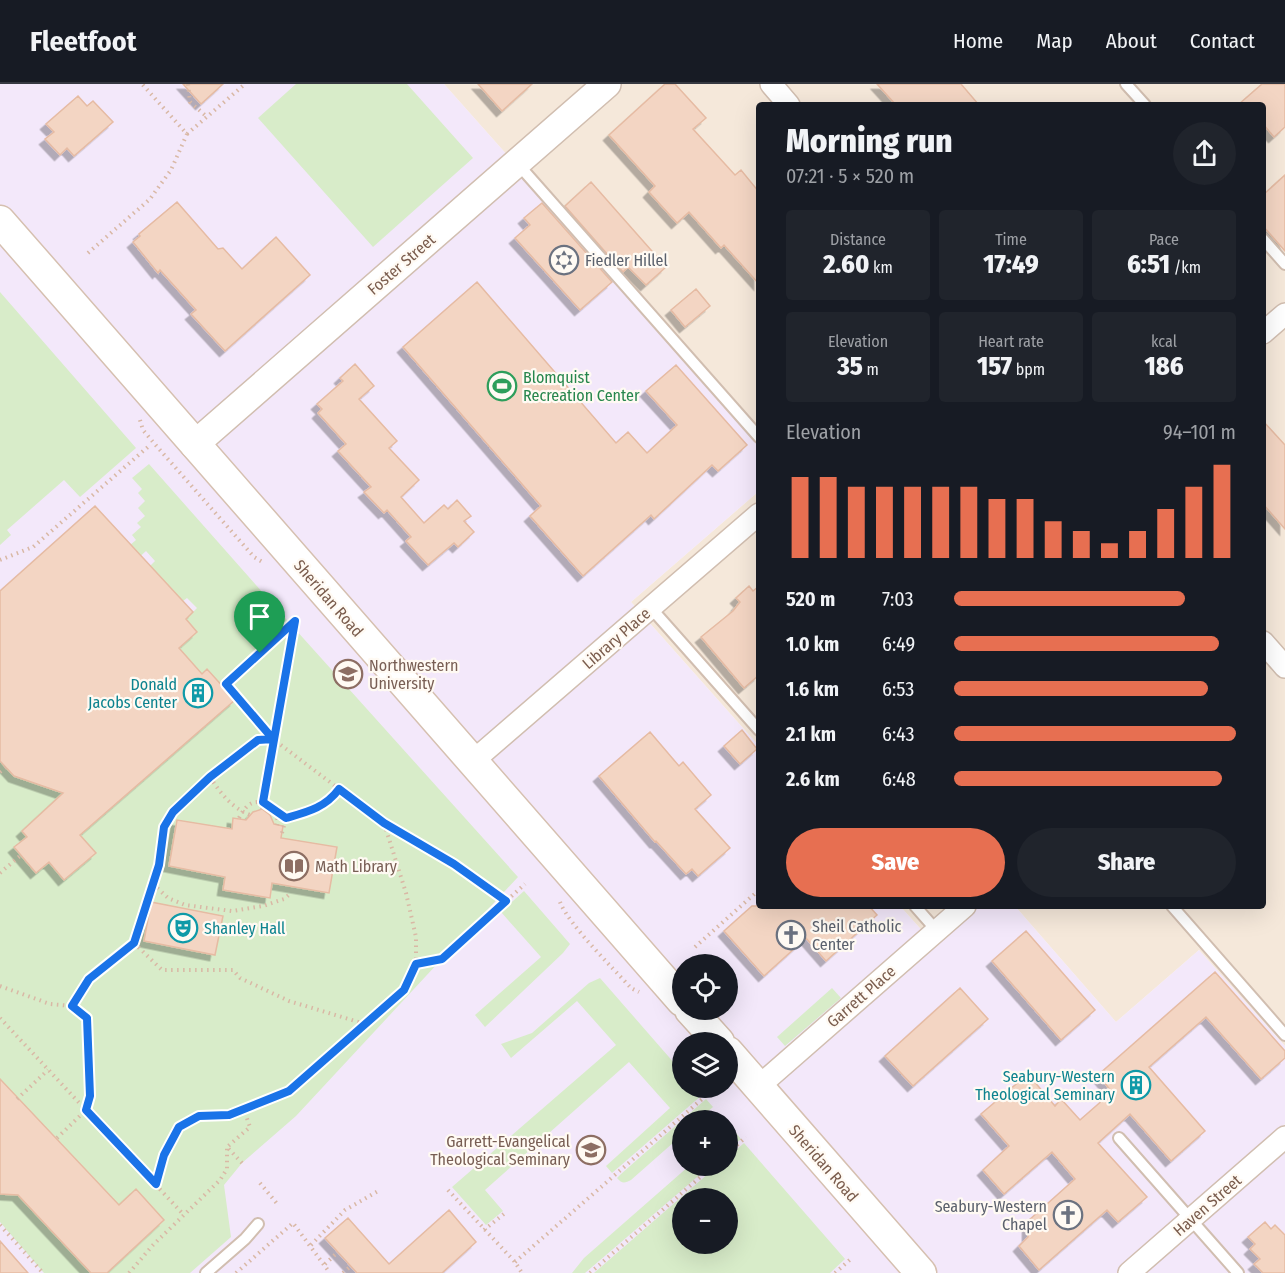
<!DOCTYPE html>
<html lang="en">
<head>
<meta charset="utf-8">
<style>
	:root { --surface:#171b24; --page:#20242c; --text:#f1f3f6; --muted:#9ea1a6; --line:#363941; --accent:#e76f51 }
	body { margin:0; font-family:"Fira Sans Condensed",sans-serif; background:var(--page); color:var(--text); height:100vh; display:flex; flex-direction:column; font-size:22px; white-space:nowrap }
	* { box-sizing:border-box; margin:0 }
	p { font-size:20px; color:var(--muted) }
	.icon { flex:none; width:33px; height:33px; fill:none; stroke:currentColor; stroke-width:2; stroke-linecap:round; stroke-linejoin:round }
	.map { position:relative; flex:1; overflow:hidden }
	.panel { position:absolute; left:756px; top:18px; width:510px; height:807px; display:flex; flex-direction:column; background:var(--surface); border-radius:6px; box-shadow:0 6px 24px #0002 }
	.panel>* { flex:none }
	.controls { position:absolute; left:672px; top:870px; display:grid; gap:12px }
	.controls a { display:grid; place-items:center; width:66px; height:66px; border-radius:50%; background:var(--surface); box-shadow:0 6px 24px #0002; font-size:30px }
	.pin { position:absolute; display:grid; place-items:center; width:51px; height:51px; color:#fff; margin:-62px -26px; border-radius:50% 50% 50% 0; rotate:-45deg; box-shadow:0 0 6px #0007 }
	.pin .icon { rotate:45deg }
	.round { display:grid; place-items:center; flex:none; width:63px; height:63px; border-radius:32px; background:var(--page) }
	.overview { display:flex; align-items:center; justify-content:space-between; height:102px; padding:0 30px }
	h1 { font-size:33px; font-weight:800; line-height:45px }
	.stats { display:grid; grid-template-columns:repeat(3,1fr); gap:9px; height:102px; padding:6px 30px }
	.stats div { display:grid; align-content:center; border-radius:6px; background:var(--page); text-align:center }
	.stats b { font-size:26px; font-weight:800 }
	.stats small { font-size:16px; font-weight:400 }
	.stats p { font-size:16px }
	.chart { height:168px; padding:12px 30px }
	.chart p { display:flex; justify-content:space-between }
	.chart svg { width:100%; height:108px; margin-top:6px; stroke:var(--accent); stroke-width:6 }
	.action { display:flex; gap:12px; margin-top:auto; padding:12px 30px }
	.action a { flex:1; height:69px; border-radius:36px; background:var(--accent); color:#fff; font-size:24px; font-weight:800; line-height:69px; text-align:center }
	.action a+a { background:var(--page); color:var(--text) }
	ul { padding:0 30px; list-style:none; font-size:20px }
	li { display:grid; grid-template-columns:96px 72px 1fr; align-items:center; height:45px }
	li i { height:15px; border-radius:8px; background:var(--accent) }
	header { display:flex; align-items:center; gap:36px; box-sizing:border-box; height:84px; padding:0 30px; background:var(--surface); border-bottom:2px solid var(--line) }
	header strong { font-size:28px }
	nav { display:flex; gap:33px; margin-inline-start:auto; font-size:21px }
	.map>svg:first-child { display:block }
	.residential { fill:#f5e8da }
	.education { fill:#f3e8fa; fill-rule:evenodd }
	.green { fill:#d8ecc9; fill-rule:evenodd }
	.building { fill:#f3d5c3; stroke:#e6bba3; stroke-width:1.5; filter:url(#shadow) }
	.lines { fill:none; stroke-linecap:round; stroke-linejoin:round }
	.service-casing { stroke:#d1beb0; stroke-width:14 }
	.minor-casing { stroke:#d1beb0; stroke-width:24 }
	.tertiary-casing { stroke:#d1beb0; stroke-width:30 }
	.secondary-casing { stroke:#d6c0b0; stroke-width:33 }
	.path { stroke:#d9b8a5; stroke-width:4; stroke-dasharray:1.5 4.5; stroke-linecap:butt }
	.service { stroke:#fff; stroke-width:10 }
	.minor { stroke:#fff; stroke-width:21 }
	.tertiary { stroke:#fff; stroke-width:27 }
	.secondary { stroke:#fff; stroke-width:30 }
	.route-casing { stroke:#fff; stroke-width:12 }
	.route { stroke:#1a73e8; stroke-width:8 }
	.labels { text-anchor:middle; stroke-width:4.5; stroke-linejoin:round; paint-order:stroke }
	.worship-label { font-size:16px; fill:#5b616d; stroke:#fffaf3; text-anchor:start }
	.street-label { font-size:16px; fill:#7a5c4d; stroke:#fffaf3 }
	.leisure-label { font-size:16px; fill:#27864d; stroke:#fffaf3; text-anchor:start }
	.education-label { font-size:16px; fill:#785e54; stroke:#fffaf3; text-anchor:start }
	.culture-label { font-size:16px; fill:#0d838f; stroke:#fffaf3; text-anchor:end }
</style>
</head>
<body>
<header>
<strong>Fleetfoot</strong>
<nav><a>Home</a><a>Map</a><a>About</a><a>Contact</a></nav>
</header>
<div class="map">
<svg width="1285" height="1189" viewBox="0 0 1285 1189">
	<defs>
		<filter id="shadow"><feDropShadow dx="-5.5" dy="5.5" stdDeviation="0" flood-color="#0004"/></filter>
	</defs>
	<rect width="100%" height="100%" fill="#fdf6ec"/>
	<path class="residential" d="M444,0H1285V962L1199,866L1116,938L1015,822H1263V21H759V354Z
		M759,407V662L631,518Z
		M900,822H980L935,861Z"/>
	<path class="education" d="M0,0H444L759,354V407L631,518L759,662V822H900L935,861L980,822H1015L1116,938L1199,866L1285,962V1040L1280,1045L1285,1051V1189H0ZM682,880H728V926H682ZM682,958H728V1004H682ZM682,1036H728V1082H682ZM682,1114H728V1160H682Z"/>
	<path class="green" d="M296,0H407L473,74L373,163L258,34Z
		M0,208L136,364L80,413L64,396L7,446L11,451L0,461Z
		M149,380L286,535L518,793L296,1032L242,1079L224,1101L231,1153L190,1189H44L0,1138V582L215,595L207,585L202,590L179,564L186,535L197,524L187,514L183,517L150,482L155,477L146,467L133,479L123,467L136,456L132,451L141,443L137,439L145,432L138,424L145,417L138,409L142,405L132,394Z
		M524,807L570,860L563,869L485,943L475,931L541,873L501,828Z
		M600,894L682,988V1004H696L702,1011L612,1089L606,1082L670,1024L629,978L485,1106L503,1127L486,1141L452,1103L616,961L577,917L511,974L501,960L532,949L589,899Z
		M832,904L841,914L785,962L777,953Z
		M706,1015L713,1023L698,1036H682V1051L631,1096C625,1099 622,1100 617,1094L621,1090Z
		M732,1044L741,1055L728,1066V1048Z
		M744,1059L845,1175L830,1189H594L717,1082H728V1073ZM682,1114H728V1160H682Z
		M689,1082H710L585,1189H572L584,1174Z"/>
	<path class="building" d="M183,0H223L201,20Z
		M478,0H532L502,27Z
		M665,0H675L706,34L693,45L735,91L741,86L759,108V200L724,161L721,164L689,128L677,139L649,108L655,102L609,51Z
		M877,0H961L979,21H896Z
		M1262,0H1285V43L1274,53L1263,40V21H1238Z
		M78,12L87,22L93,17L113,38L74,72L67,64L60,71L45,55L54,48L46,40Z
		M1285,91V167L1263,142V111Z
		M591,98L666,183L646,201L628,183L623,188L565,122Z
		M177,118L218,165L223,164L242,185L276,153L310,191L225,267L191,230L196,226L160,186L158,189L133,158L140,152L139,150Z
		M542,119L612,198L580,226L515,154L530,141L524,134Z
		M477,198L616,359L628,348L647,369L677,341L646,307L676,281L747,361L718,387L712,381L654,435L651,431L583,492L530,432L541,422L403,263Z
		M696,205L710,222L685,243L671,226Z
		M355,280L374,302L359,315L397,357L389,364L419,396L401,413L424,439L444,421L448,425L457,416L471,432L464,437L474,448L458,463L454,459L428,481L406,457L411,453L387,426L384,429L364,408L371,403L338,367L346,360L318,329L322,325L317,320L343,297L340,294Z
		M1263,337L1285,361V445L1263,420Z
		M95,422L193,528L186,535L197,548L179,564L202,590L207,585L235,616L80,751L96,769L64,796L49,778L36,789L14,763L27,753L22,747L63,709L14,692L0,677V507Z
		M749,502L753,507L759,502V591L744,604L701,553L733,527L740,518L736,514Z
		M742,646L757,665L740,680L724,662Z
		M650,648L679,682L683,678L711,711L695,725L730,764L698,792L692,785L686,790L656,757L655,758L599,692Z
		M262,725L270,731L274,740L283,742L281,754L337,763L329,809L272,799L270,814L223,806L225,793L169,782L177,736L232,745L233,734L246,736L253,728Z
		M151,818L223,832L215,871L144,857Z
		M752,822H869L877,831L826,877L806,854L764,892L724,847Z
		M1026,847L1095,926L1061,956L992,877Z
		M1215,888L1285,967V974L1261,995L1206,933L1149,983L1205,1047L1171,1077L1130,1030L1098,1059L1147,1113L1118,1138L1107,1126L1039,1186L1019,1162L1028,1153V1137L1075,1095L1052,1068L1004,1110L983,1086L1009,1062L981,1030L1028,990L1055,1022L1061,1015L1080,1036L1112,1008L1098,991Z
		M960,904L988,935L913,1002L885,972Z
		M0,995L119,1121L136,1105L164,1136L107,1189H91L18,1111L0,1110Z
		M449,1126L476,1158L442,1189H357L325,1154L348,1134L389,1180Z
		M1265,1138L1271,1145L1275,1141L1285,1151V1189H1263L1254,1180L1260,1175L1250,1165L1255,1160L1248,1153Z
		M0,1157L28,1189H0Z"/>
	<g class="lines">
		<g class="service-casing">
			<path id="service" d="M1126,0L1145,21
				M517,79L759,353
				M1263,155L1285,180
				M651,524L759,646
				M915,822L937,847
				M1172,822L1285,951
				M1119,1054L1238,1189
				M206,1189L245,1155L258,1140"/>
		</g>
		<g class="minor-casing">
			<path id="minor" d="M771,0L789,21
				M1263,249L1285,230
				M1263,558L1285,583
				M472,678L759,430
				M758,1003L965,822
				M1129,1189L1285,1053"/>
		</g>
		<g class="tertiary-casing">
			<path id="tertiary" d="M194,361L607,0"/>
		</g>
		<g class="secondary-casing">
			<path id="secondary" d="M0,137L682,917
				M690,926L719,958
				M728,968L921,1189"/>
		</g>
		<path class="path" d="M188,0L190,18L207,33
			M187,50L245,0
			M88,169L150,115L171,86L187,50L142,0
			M140,336L143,346L153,358L254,473L264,479
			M0,476L33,463L149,362
			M226,600L272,654
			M223,603L294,538
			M0,688L6,683
			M210,693C221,710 231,723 250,731
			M262,725L273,655L295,537
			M275,725L286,734
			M239,734C248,717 256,714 273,723L278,737L277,741
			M282,749L286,734C307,728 325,724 339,705
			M0,789L21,771
			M153,800L168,814L185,821L232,827L263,822L284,815L290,810
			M560,818C569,841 612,883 631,904L639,908
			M134,859L162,886H233L240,894L289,917L365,940
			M695,863L759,806
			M416,880L442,875L525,800
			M0,902L50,920L72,922
			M0,934L183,1130
			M17,1015L48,986
			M57,1054L86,1026L90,1012L87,934L72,922L89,895L134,859L159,781L164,743L167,735L210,693L258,656L273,655L384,739L454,780L506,817
			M728,1069L746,1053
			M242,1079L227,1063L250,1043L244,1026
			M260,1099L279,1122
			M156,1100L164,1071L179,1043L199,1032L229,1031L289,1007L404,906L416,880V853L406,809L384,739
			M448,1106L515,1178L522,1189
			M0,1141L43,1189
			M484,1146L505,1129
			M311,1161L345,1126L378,1107
			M515,1178L709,1009
			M325,1180L338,1168
			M129,1189L153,1161L220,1096L227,1085V1063
			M236,1189L293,1139L330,1189
			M343,1189L351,1182
			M590,1189L713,1082
			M835,1189L852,1174"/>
		<use href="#service" class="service"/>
		<use href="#minor" class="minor"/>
		<use href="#tertiary" class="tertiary"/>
		<use href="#secondary" class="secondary"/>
	</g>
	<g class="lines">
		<g class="route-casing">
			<path id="route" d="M260,569L226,600L273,655L258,656L210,693L173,728L164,743L159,781L134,859L89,895L72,922L87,934L90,1012L86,1026L156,1100L164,1071L179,1043L199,1032L229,1031L289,1007L404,906L416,880L442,875L506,817L454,780L384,739L339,705C325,724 307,728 286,734L263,718L295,537L260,569"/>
		</g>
		<use href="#route" class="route"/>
	</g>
	<defs>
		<g id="synagogue-ring" transform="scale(1.5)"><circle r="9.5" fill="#fffaf3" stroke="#6b7280" stroke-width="1.5"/><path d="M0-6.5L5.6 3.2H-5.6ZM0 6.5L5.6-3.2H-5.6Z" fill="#6b7280"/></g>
		<g id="stadium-ring" transform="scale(1.5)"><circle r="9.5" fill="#fffaf3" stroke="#2e9e5b" stroke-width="1.5"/><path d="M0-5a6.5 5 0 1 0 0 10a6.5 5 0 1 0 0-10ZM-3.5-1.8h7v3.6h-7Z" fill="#2e9e5b"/></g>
		<g id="university-ring" transform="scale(1.5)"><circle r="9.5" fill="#fffaf3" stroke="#8d6e63" stroke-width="1.5"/><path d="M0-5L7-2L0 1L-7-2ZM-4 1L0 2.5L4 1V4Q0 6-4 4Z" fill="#8d6e63"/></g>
		<g id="building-ring" transform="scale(1.5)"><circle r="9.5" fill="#fffaf3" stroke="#0f9aa8" stroke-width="1.5"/><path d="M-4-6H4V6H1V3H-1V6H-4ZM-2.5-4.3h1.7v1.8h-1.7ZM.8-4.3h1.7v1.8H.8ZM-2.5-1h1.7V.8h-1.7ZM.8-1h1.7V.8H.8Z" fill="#0f9aa8"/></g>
		<g id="library-ring" transform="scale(1.5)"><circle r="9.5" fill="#fffaf3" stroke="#8d6e63" stroke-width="1.5"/><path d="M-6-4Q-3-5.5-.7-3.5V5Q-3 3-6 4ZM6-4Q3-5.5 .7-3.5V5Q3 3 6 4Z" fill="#8d6e63"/></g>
		<g id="theatre-ring" transform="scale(1.5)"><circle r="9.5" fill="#fffaf3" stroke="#0f9aa8" stroke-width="1.5"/><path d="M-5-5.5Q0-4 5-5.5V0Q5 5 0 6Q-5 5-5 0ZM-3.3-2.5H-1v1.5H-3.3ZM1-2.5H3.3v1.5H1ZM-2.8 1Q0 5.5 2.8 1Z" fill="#0f9aa8"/></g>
		<g id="church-ring" transform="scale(1.5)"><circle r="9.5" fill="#fffaf3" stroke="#6b7280" stroke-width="1.5"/><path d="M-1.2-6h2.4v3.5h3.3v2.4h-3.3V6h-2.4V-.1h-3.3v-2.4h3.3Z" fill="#6b7280"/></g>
	</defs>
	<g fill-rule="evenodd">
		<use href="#synagogue-ring" x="564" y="176"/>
		<use href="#stadium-ring" x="502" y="302"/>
		<use href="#university-ring" x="348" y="590"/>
		<use href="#building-ring" x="198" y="609"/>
		<use href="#library-ring" x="294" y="782"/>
		<use href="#theatre-ring" x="183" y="844"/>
		<use href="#church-ring" x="791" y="851"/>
		<use href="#building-ring" x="1136" y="1001"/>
		<use href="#university-ring" x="591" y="1066"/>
		<use href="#church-ring" x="1068" y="1131"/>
	</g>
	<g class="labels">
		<g class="worship-label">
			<text x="585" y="182">Fiedler Hillel</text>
			<text x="812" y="848">Sheil Catholic<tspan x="812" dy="18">Center</tspan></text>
			<text x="1047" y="1128" text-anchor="end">Seabury-Western<tspan x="1047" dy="18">Chapel</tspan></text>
		</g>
		<g class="street-label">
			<text transform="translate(401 180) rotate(-41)" y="6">Foster Street</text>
			<text transform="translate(329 514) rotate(49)" y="6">Sheridan Road</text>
			<text transform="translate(616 554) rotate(-41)" y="6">Library Place</text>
			<text transform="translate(861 912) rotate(-41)" y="6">Garrett Place</text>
			<text transform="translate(824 1079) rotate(49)" y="6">Sheridan Road</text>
			<text transform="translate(1207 1121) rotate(-41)" y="6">Haven Street</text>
		</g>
		<g class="leisure-label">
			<text x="523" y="299">Blomquist<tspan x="523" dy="18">Recreation Center</tspan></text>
		</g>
		<g class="education-label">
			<text x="369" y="587">Northwestern<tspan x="369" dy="18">University</tspan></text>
			<text x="315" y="788">Math Library</text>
			<text x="570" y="1063" text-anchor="end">Garrett-Evangelical<tspan x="570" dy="18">Theological Seminary</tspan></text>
		</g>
		<g class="culture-label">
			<text x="177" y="606">Donald<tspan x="177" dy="18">Jacobs Center</tspan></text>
			<text x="204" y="850" text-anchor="start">Shanley Hall</text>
			<text x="1115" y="998">Seabury-Western<tspan x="1115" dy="18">Theological Seminary</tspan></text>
		</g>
	</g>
</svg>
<div class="controls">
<a><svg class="icon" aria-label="locate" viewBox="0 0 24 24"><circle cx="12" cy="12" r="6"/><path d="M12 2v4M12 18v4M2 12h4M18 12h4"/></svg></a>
<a><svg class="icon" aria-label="layers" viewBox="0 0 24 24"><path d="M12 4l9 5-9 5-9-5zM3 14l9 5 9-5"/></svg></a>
<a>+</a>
<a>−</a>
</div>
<div class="pin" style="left:260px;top:569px;background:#1e9e55"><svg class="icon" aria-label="arrive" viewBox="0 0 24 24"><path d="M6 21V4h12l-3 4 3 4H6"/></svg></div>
<section class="panel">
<div class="overview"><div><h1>Morning run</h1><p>07:21 · 5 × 520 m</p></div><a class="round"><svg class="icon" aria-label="share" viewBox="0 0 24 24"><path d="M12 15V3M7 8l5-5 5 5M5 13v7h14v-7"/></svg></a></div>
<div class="stats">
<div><p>Distance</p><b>2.60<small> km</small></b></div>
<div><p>Time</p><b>17:49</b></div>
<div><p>Pace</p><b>6:51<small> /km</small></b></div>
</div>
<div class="stats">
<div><p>Elevation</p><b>35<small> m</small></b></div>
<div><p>Heart rate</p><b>157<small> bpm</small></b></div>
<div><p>kcal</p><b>186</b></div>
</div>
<div class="chart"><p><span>Elevation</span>94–101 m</p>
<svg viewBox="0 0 160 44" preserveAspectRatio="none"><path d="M5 44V11M15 44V11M25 44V15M35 44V15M45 44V15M55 44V15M65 44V15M75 44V20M85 44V20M95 44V29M105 44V33M115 44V38M125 44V33M135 44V24M145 44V15M155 44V6"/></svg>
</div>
<ul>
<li><b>520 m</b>7:03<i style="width:82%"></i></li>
<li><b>1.0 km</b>6:49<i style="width:94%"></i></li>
<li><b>1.6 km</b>6:53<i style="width:90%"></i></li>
<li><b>2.1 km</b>6:43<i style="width:100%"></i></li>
<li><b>2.6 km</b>6:48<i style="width:95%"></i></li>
</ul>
<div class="action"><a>Save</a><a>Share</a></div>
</section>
</div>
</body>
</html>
